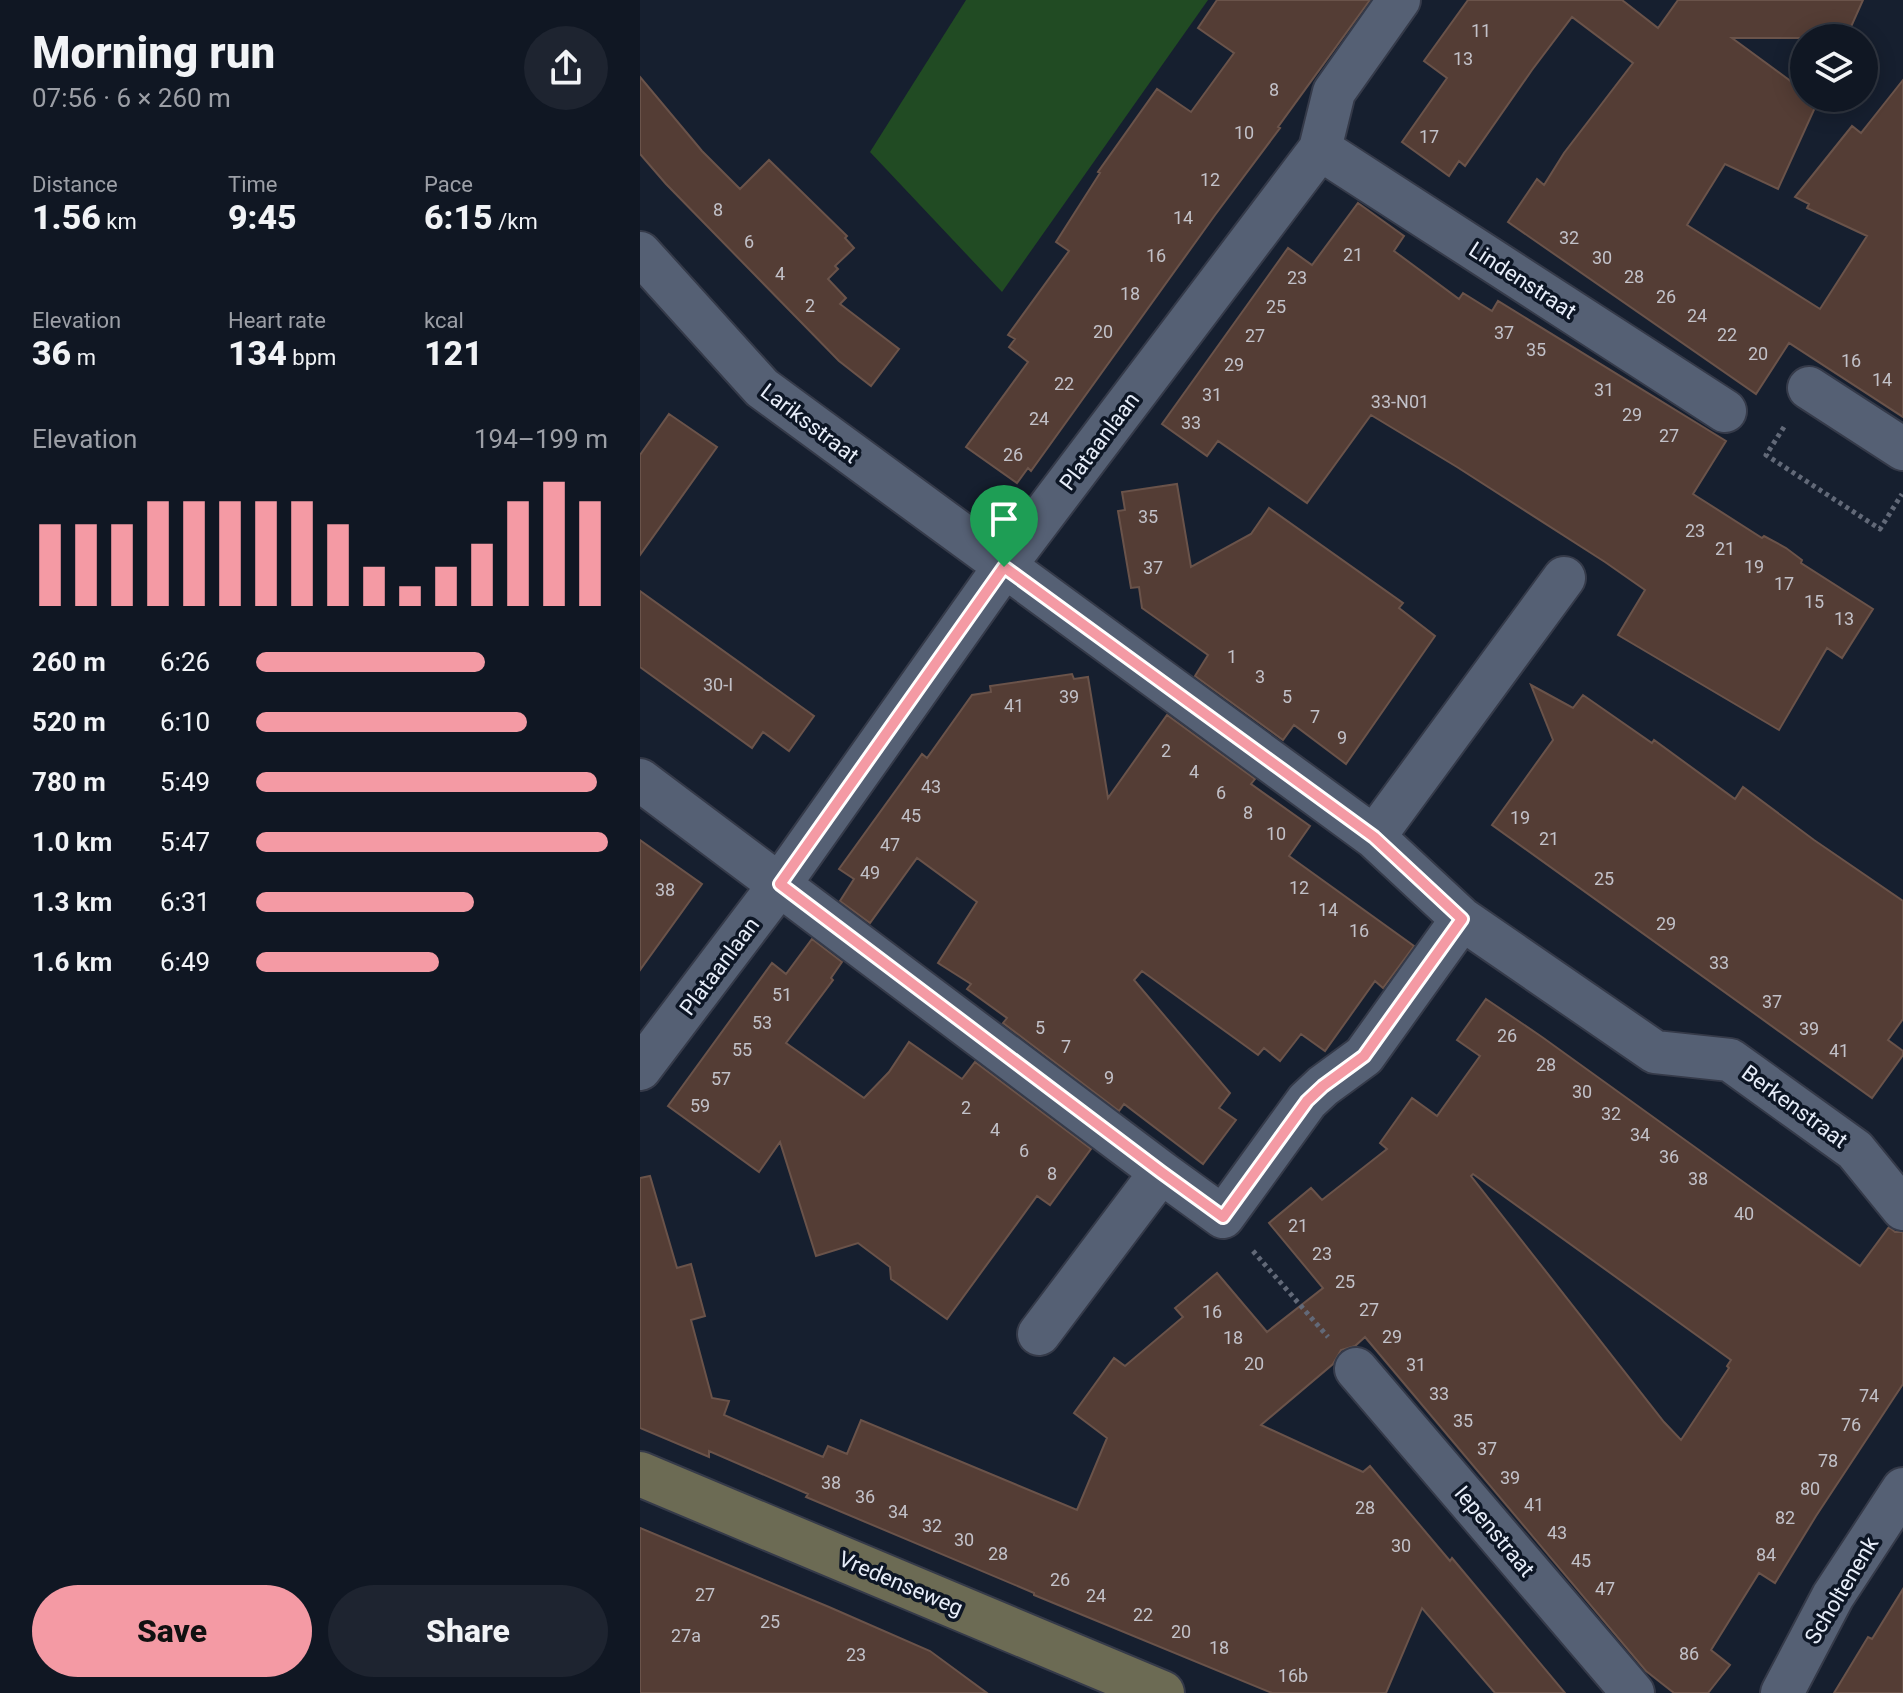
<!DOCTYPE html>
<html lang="en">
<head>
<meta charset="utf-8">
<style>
	:root { --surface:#101723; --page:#1e2430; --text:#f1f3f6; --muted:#9c9fa6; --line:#303641; --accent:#f49aa4 }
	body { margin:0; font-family:Roboto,sans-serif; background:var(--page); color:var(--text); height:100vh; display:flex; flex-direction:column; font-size:30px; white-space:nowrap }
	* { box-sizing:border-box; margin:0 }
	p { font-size:26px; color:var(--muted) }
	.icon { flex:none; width:44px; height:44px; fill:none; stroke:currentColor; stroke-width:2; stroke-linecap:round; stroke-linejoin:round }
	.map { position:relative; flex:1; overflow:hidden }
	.drawer { display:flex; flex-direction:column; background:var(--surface); width:640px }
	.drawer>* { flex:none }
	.tools { position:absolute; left:1150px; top:24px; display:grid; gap:16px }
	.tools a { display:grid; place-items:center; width:88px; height:88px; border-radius:50%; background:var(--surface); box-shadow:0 4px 20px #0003,0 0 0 2px var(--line); font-size:40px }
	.pin { position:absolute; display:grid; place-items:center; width:68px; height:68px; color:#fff; margin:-82px -34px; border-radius:50% 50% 50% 0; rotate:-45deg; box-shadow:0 0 8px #0007 }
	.pin .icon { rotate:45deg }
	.round { display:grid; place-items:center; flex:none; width:84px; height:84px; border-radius:42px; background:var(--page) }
	.head { display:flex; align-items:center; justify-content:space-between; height:136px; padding:0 32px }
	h1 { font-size:44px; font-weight:800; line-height:60px }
	.metrics { display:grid; grid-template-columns:repeat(3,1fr); gap:12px; height:136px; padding:8px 32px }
	.metrics div { display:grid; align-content:center }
	.metrics b { font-size:34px; font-weight:800 }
	.metrics small { font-size:22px; font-weight:400 }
	.metrics p { font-size:22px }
	.chart { height:224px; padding:16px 32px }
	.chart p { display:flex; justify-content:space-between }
	.chart svg { width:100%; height:144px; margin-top:8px; stroke:var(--accent); stroke-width:6 }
	.action { display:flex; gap:16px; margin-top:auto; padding:16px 32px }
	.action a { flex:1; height:92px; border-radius:48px; background:var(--accent); color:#111; font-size:32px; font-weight:800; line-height:92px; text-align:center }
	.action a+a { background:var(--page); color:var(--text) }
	ul { padding:0 32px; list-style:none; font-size:26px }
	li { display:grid; grid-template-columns:128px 96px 1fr; align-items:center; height:60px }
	li i { height:20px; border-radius:10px; background:var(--accent) }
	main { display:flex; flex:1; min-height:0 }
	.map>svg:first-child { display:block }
	.green { fill:#214b23 }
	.building { fill:#543d35; stroke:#6a534a; stroke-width:2; fill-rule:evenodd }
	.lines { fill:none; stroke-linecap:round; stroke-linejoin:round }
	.street-casing { stroke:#353a49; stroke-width:46 }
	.secondary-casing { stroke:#353a49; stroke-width:48 }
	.path { stroke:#626978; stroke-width:5; stroke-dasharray:4 4; stroke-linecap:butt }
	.street { stroke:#556074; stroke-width:42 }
	.secondary { stroke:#6c6b54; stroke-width:44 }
	.route-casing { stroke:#fff; stroke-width:16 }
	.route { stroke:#f49aa4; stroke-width:10 }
	.labels { text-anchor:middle; stroke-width:7; stroke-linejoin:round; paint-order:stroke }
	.number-label { font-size:18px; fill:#c2c1c8 }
	.street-label { font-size:22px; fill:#e7edf9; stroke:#0d1625 }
</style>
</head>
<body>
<main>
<section class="drawer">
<div class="head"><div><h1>Morning run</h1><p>07:56 · 6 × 260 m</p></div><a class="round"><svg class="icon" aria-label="share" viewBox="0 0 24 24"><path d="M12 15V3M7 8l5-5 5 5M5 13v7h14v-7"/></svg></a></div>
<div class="metrics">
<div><p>Distance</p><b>1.56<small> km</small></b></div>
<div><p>Time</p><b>9:45</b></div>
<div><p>Pace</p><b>6:15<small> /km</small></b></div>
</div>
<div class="metrics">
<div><p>Elevation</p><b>36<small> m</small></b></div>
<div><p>Heart rate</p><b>134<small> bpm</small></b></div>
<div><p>kcal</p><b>121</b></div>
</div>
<div class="chart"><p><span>Elevation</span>194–199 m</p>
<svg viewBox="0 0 160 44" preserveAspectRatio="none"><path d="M5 44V19M15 44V19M25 44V19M35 44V12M45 44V12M55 44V12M65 44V12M75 44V12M85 44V19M95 44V32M105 44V38M115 44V32M125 44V25M135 44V12M145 44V6M155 44V12"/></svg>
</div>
<ul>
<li><b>260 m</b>6:26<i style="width:65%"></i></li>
<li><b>520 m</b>6:10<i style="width:77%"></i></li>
<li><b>780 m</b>5:49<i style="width:97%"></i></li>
<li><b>1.0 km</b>5:47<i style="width:100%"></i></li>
<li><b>1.3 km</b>6:31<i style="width:62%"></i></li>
<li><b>1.6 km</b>6:49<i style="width:52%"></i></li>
</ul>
<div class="action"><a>Save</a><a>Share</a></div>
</section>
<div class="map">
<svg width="1263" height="1693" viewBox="0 0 1263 1693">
	<rect width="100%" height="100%" fill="#161f2f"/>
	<path class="green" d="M326,0H568L362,292L230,152Z"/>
	<path class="building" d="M577,0H730L638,127L640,128L575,215L391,471L388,468L377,483L326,447L388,362L369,347L375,339L368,335L429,251L416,242L460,173L458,172L517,89L551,112L594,53L558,28Z
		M828,0H982L1018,28L1038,0H1223L1206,38H1092L1164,91V98H1173L1178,101L1138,189L1085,164L1047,225L1180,309L1227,236L1167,208L1169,204L1155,197L1212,126L1221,133L1263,80V417L1149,343L1116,394L868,222L897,179L904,185L924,153L993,63L932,17L892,70L825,166L819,161L809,176L762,142L807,78L784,61Z
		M0,77L62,151L100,189L129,160L207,236L205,238L214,248L195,266L198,269L188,279L206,298L200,304L259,349L231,386L199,361L26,184L0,154Z
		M718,203L764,236L754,251L819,299L823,293L852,311L858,301L1086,441L1053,494L1122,538L1124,536L1146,548L1162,560L1161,563L1233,609L1202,658L1187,648L1139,730L978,635L1005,590L965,562L817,467L731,415L667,503L578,441L567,456L522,424L648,248L672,265Z
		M29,414L77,447L0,555V455Z
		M537,484L551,567L611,534L629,508L763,603L759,608L795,636L706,764L654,725L643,740L555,676L568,655L502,608L499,587L491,588L478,511L485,510L482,492Z
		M0,591L174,716L149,751L123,732L112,748L0,667Z
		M432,674L434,679L448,677L468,798L527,715L615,779L611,784L670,826L649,856L774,946L743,988L735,981L685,1051L661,1034L640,1061L624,1048L618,1055L502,971L494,980L590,1093L579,1108L596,1120L563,1164L484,1104L479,1111L363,1023L367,1018L327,989L331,984L298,963L337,902L277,858L230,923L200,901L214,879L199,869L282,754L287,758L332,695L351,692L350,686Z
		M891,685L933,708L943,695L1012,743L1014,740L1095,799L1103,787L1174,840L1263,901V1019L1248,1040L1263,1051V1055L1232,1098L852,825L913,740Z
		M0,840L62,884L0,970Z
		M172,939L202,962L191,978L193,980L146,1043L224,1098L249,1072L269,1042L322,1079L335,1062L451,1149L410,1205L397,1196L307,1319L251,1279L250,1267L218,1243L176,1256L140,1142L119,1172L28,1106L132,963L146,974Z
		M846,999L902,1037L1220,1266L1249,1227L1255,1232H1263V1384L1176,1516L1135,1583L1119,1573L1071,1650L1090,1665L1068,1693H1034L1006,1671L725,1337L715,1346L701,1350L693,1364L621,1425L723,1472L730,1466L810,1561L812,1558L925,1693H855L782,1608L746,1693H632L394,1595V1593L166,1497L168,1494L69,1451V1457L0,1428V1178L10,1176L37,1268L51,1264L65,1316L51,1320L72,1398L89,1401L84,1415L183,1457L188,1446L207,1454L221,1420L437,1510L467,1438L434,1413L474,1358L485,1366L543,1317L535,1308L577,1273L627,1332L683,1288L629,1223L671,1188L682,1200L747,1149L740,1143L772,1098L797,1116L840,1056L817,1040ZM833,1174L1091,1360L1087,1366L1089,1368L1041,1440L1024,1422L831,1176Z
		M0,1528L189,1607L290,1651L347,1693H0Z
		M1263,1589V1693H1194L1228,1637L1232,1639Z"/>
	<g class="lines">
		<g class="street-casing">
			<path id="street" d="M680,149L1085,411
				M0,253L122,388L734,837L924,578
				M1169,388L1263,449
				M0,780L521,1172L399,1334
				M734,837L822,919
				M0,1069L140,884L364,567L680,149L694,92L759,0
				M521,1172L583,1217L667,1101L683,1086L724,1056L822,919L1015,1052L1090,1060L1215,1150L1263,1209
				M716,1369L993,1693
				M1142,1693L1193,1596L1263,1489"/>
		</g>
		<g class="secondary-casing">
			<path id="secondary" d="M0,1474L522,1693"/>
		</g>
		<path class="path" d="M1144,427L1126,455L1240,529L1262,494
			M613,1251L688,1337"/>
		<use href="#street" class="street"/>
		<use href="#secondary" class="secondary"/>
	</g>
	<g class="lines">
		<g class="route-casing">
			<path id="route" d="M364,567L734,837L822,919L724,1056L683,1086L667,1101L583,1217L521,1172L140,884Z"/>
		</g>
		<use href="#route" class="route"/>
	</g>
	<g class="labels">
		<g class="number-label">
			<text x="841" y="37">11</text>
			<text x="823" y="65">13</text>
			<text x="634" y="96">8</text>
			<text x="604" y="139">10</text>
			<text x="789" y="143">17</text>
			<text x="570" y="186">12</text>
			<text x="78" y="216">8</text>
			<text x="543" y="224">14</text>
			<text x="929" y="244">32</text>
			<text x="109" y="248">6</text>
			<text x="713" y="261">21</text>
			<text x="516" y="262">16</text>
			<text x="962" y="264">30</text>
			<text x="140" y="280">4</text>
			<text x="994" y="283">28</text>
			<text x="657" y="284">23</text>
			<text x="490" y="300">18</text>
			<text x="1026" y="303">26</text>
			<text x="170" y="312">2</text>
			<text x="636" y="313">25</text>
			<text x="1057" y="322">24</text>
			<text x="463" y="338">20</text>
			<text x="864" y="339">37</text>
			<text x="1087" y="341">22</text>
			<text x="615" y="342">27</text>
			<text x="896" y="356">35</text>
			<text x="1118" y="360">20</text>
			<text x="1211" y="367">16</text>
			<text x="594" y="371">29</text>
			<text x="1242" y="386">14</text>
			<text x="424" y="390">22</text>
			<text x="964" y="396">31</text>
			<text x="572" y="401">31</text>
			<text x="760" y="408">33-N01</text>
			<text x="992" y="421">29</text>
			<text x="399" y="425">24</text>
			<text x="551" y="429">33</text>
			<text x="1029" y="442">27</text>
			<text x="373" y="461">26</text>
			<text x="508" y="523">35</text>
			<text x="1055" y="537">23</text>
			<text x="1085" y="555">21</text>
			<text x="1114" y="573">19</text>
			<text x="513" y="574">37</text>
			<text x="1144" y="590">17</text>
			<text x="1174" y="608">15</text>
			<text x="1204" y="625">13</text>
			<text x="592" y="663">1</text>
			<text x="620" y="683">3</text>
			<text x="78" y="691">30-I</text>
			<text x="429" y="703">39</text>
			<text x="647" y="703">5</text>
			<text x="374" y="712">41</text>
			<text x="675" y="723">7</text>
			<text x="702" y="744">9</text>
			<text x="526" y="757">2</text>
			<text x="554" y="778">4</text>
			<text x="291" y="793">43</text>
			<text x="581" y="799">6</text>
			<text x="608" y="819">8</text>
			<text x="271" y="822">45</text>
			<text x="880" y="824">19</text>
			<text x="636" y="840">10</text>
			<text x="909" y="845">21</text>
			<text x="250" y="851">47</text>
			<text x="230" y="879">49</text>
			<text x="964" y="885">25</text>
			<text x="659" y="894">12</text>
			<text x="25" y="896">38</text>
			<text x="688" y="916">14</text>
			<text x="1026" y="930">29</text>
			<text x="719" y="937">16</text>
			<text x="1079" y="969">33</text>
			<text x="142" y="1001">51</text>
			<text x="1132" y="1008">37</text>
			<text x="122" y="1029">53</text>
			<text x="400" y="1034">5</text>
			<text x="1169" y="1035">39</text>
			<text x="867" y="1042">26</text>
			<text x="426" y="1053">7</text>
			<text x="102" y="1056">55</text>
			<text x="1199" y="1057">41</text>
			<text x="906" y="1071">28</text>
			<text x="469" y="1084">9</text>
			<text x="81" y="1085">57</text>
			<text x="942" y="1098">30</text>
			<text x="60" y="1112">59</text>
			<text x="326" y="1114">2</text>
			<text x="971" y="1120">32</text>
			<text x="355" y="1136">4</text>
			<text x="1000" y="1141">34</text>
			<text x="384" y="1157">6</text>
			<text x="1029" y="1163">36</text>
			<text x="412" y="1180">8</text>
			<text x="1058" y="1185">38</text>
			<text x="1104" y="1220">40</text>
			<text x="658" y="1232">21</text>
			<text x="682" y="1260">23</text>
			<text x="705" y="1288">25</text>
			<text x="729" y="1316">27</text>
			<text x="572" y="1318">16</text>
			<text x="752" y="1343">29</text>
			<text x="593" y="1344">18</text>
			<text x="614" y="1370">20</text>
			<text x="776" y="1371">31</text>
			<text x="799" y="1400">33</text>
			<text x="1229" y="1402">74</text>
			<text x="823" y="1427">35</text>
			<text x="1211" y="1431">76</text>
			<text x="847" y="1455">37</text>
			<text x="1188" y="1467">78</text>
			<text x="870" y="1484">39</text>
			<text x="191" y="1489">38</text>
			<text x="1170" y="1495">80</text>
			<text x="225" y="1503">36</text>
			<text x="894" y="1511">41</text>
			<text x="725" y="1514">28</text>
			<text x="258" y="1518">34</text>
			<text x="1145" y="1524">82</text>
			<text x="292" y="1532">32</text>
			<text x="917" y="1539">43</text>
			<text x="324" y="1546">30</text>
			<text x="761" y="1552">30</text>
			<text x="358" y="1560">28</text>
			<text x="1126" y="1561">84</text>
			<text x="941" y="1567">45</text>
			<text x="420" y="1586">26</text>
			<text x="965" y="1595">47</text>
			<text x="65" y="1601">27</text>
			<text x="456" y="1602">24</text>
			<text x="503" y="1621">22</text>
			<text x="130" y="1628">25</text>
			<text x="541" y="1638">20</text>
			<text x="46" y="1642">27a</text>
			<text x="579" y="1654">18</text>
			<text x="1049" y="1660">86</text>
			<text x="216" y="1661">23</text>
			<text x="653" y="1682">16b</text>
		</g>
		<g class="street-label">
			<text transform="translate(883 280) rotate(33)" y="8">Lindenstraat</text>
			<text transform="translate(170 423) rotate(37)" y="8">Lariksstraat</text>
			<text transform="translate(459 441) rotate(-53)" y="8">Plataanlaan</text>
			<text transform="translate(79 966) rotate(-53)" y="8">Plataanlaan</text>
			<text transform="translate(1155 1106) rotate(36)" y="8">Berkenstraat</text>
			<text transform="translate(855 1531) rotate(50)" y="8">Iepenstraat</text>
			<text transform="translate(261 1583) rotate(23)" y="8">Vredenseweg</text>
			<text transform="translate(1201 1590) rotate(-59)" y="8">Scholtenenk</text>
		</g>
	</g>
</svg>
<div class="tools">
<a><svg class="icon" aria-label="layers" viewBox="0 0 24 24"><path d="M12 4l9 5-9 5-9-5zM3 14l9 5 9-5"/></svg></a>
</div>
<div class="pin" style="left:364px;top:567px;background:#1e9e55"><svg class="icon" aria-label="arrive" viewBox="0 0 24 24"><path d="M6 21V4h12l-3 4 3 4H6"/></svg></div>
</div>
</main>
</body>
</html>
